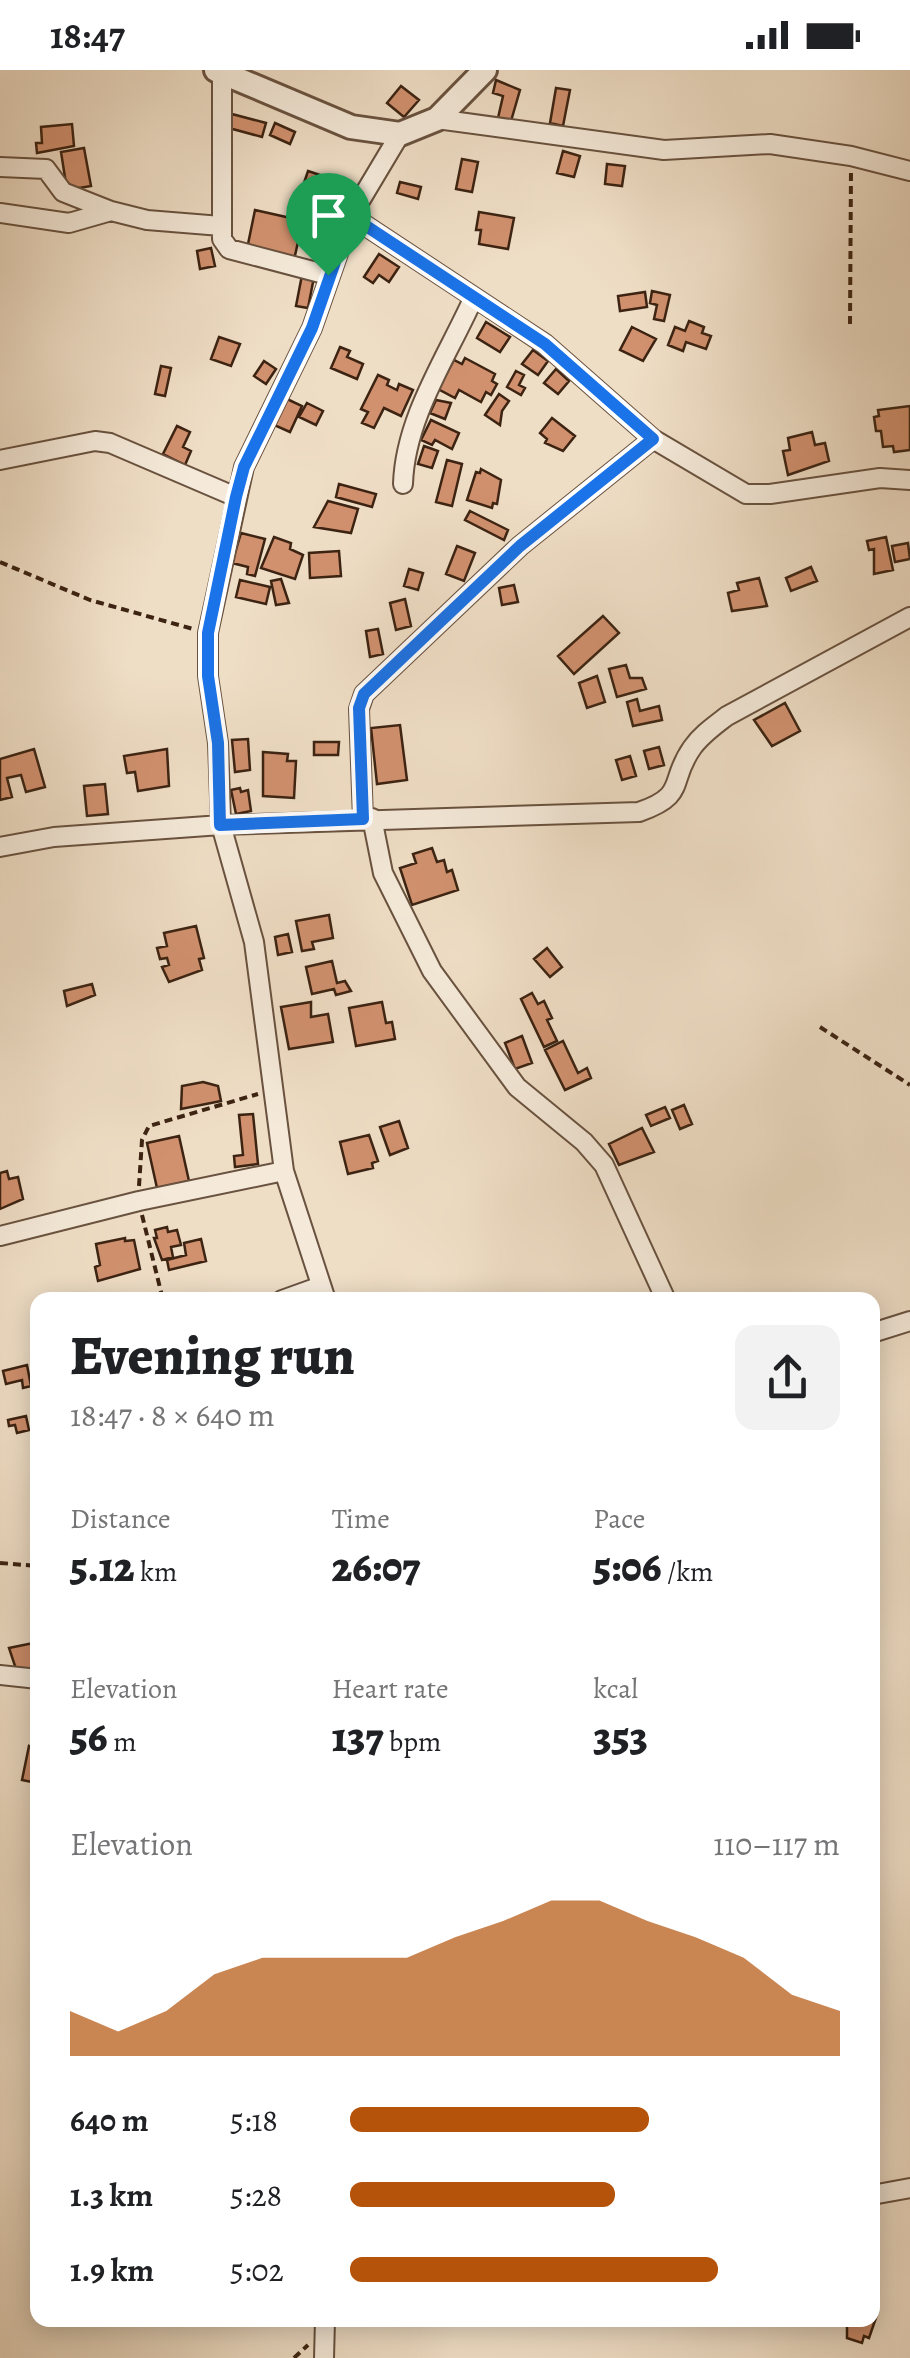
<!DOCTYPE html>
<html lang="en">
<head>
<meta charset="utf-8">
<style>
	:root { --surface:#fff; --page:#f2f2f2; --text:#202124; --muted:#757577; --accent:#b45309 }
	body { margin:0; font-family:Alegreya,serif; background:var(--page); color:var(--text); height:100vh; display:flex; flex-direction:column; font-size:38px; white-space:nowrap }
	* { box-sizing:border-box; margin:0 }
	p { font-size:32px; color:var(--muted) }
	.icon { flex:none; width:55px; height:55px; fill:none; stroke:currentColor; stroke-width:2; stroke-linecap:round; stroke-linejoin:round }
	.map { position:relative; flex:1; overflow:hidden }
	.panel { position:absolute; left:30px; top:1222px; width:850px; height:1035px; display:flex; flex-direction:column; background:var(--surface); border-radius:20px; box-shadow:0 5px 25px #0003 }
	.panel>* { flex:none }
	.pin { position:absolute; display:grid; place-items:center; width:85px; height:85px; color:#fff; margin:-102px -42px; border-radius:50% 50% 50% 0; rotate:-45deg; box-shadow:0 0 10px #0007 }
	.pin .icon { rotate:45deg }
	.round { display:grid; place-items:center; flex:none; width:105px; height:105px; border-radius:20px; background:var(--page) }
	.overview { display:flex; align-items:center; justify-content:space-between; height:170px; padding:0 40px }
	h1 { font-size:55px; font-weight:800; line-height:75px }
	.metrics { display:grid; grid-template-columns:repeat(3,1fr); gap:15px; height:170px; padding:10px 40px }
	.metrics div { display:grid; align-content:center }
	.metrics b { font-size:42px; font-weight:800 }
	.metrics small { font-size:28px; font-weight:400 }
	.metrics p { font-size:28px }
	.chart { height:280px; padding:20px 40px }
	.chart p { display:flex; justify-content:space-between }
	.chart svg { width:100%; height:180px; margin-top:10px; fill:var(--accent); opacity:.7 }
	ul { padding:0 40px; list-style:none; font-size:32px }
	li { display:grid; grid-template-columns:160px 120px 1fr; align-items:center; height:75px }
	li i { height:25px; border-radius:12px; background:var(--accent) }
	.status { display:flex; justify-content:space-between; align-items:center; height:70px; padding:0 50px; background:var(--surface); direction:ltr }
	.status svg { height:28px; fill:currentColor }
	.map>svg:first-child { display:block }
	.building { fill:#d1916f; stroke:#3c2312; stroke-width:2.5 }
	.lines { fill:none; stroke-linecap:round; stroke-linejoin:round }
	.minor-casing { stroke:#69523f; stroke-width:22 }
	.tertiary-casing { stroke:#69523f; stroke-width:28 }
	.path { stroke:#3c2312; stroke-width:4; stroke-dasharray:8 5; stroke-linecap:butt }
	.minor { stroke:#f5eada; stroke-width:18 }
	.tertiary { stroke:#f5eada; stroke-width:22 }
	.route-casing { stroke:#fff; stroke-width:20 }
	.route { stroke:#1a73e8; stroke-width:12 }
</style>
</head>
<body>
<div class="status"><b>18:47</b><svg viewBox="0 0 49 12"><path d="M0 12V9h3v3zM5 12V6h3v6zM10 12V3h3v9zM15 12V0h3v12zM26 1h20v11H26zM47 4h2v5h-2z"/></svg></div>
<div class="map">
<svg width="910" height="2288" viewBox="0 0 910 2288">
	<rect width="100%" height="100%" fill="#efdec6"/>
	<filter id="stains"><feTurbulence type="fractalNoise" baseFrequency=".002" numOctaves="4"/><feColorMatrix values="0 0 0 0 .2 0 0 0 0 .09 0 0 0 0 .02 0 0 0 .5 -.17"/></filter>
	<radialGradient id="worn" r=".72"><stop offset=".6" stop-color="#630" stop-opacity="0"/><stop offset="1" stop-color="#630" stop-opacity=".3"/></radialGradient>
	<path class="building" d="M496,10L520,20L511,51L498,48L503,26L493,23Z
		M401,16L419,30L404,47L387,33Z
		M556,18L570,20L563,56L550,53Z
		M232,44L266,53L262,67L229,58Z
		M275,53L295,62L290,74L270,65Z
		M72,54L74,76L37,83L36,73H42L41,57Z
		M84,78L91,116L67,120L61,82Z
		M563,81L580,86L574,107L557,103Z
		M462,89L478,92L472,122L456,119Z
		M607,94L625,96L622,116L605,114Z
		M308,101L338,111L334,123L304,113Z
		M400,112L421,117L418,129L397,123Z
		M255,140L295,149L292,161L300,163L294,190L247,179Z
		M479,142L514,148L508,179L479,174L481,160H476Z
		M211,178L215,196L200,199L197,181Z
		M379,184L399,197L389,212L379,205L373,213L364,207Z
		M302,205L314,207L308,238L296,236Z
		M652,221L670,225L664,251L654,249L657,235L650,233Z
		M645,222L647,237L620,241L618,226Z
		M689,251L704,257L702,263L711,266L706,279L686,272L683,281L668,275L675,257L685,261Z
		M486,252L510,267L500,282L477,268Z
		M632,257L656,269L643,291L620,280Z
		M219,267L240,274L231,296L211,289Z
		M340,277L350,281L347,287L363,294L357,309L331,298Z
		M533,280L548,291L538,305L522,294Z
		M465,288L495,304L492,311L497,314L491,325L486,322L481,332L459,320L455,328L438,319L454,290L462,294Z
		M264,291L276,299L266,314L254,306Z
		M161,296L171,298L165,326L155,324Z
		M556,299L569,311L558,324L544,313Z
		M516,301L524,305L519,315L525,318L521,325L507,317Z
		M378,305L389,310L387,315L397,320L399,314L413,320L401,346L384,338L374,358L362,353L368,342L361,339Z
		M499,324L509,331L502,341L500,355L485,345Z
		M287,329L302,336L290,362L274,355Z
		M436,330L451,333L445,349L430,343Z
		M307,333L323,341L316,355L299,347Z
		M910,336V380L894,382L893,376L883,377L881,361H876L874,347L879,346L878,340Z
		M552,348L575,366L563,381L545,373L547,369L540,363Z
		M431,350L459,363L452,379L435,370L432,375L421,370Z
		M177,356L190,362L183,377L191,381L185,395L163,384Z
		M812,362L815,375L825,373L829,391L788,405L783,381L790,380L788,368Z
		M424,376L438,381L432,398L418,394Z
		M447,390L462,394L452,436L436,432Z
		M481,399L501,410L497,434L493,433L492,438L467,430L476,402L480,403Z
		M339,414L376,424L372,437L336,427Z
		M328,431L358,439L351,463L314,457Z
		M470,441L508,460L504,470L465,450Z
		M241,463L265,469L255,506L247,504L248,497L232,493Z
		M274,467L291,473L290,479L303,485L295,509L261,498Z
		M886,467L893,500L874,504V479L869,480L867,471Z
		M908,473L910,489L895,492L892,476Z
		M457,476L475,483L464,511L446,504Z
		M339,481L341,506L310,508L309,483Z
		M811,497L817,511L791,521L786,508Z
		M409,499L423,503L418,520L404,516Z
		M759,508L767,536L732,541L728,523L739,520L737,513Z
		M281,509L289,533L276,535L271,511Z
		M240,510L270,517L266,534L236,527Z
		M514,515L518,532L502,535L499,518Z
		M405,529L411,556L396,560L390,533Z
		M603,546L619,563L574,604L558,586Z
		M378,559L383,584L370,587L366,561Z
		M626,595L630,608H642L646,619L617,627L609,599Z
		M597,606L605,632L587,638L579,613Z
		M637,629L640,641L659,636L662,650L633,656L627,632Z
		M785,633L800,661L772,676L754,650Z
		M400,655L407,710L377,714L371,658Z
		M248,669L250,700L235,702L232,670Z
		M314,672H339L338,685H314Z
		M659,677L664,695L649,699L644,681Z
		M34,679L45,717L26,722L21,705L7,708L12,727L0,730V689Z
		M167,679L169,716L138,721L135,702L127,703L124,686Z
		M263,682L288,684L287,691H296L294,728L263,726Z
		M630,686L636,706L622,710L616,690Z
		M105,714L108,744L87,746L84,716Z
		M240,718L241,722L248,720L251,741L236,744L231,720Z
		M432,778L437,792L444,790L447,802L452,800L458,820L412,835L400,798L416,793L413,784Z
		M329,845L333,868L312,872L314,879L302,881L296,851Z
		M196,856L204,888L199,889L202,900L169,912L162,897L169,895L167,888L160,889L157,878L167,876L164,863Z
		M288,864L292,882L278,885L275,867Z
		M547,878L562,897L550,907L534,889Z
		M332,891L337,913L345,911L351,921L336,925L334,919L312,924L306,897Z
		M92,914L95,925L67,936L64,921Z
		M532,923L538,934L544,931L552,948L547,950L557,971L544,977L521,929Z
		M311,932V947L328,944L333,972L289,979L281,937Z
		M382,932L386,953L392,952L395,969L356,976L349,938Z
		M522,966L532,993L515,999L505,973Z
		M563,971L578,1003L587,998L591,1008L565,1020L545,980Z
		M203,1012L218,1016L221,1031L181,1039L182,1016Z
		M684,1035L692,1054L680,1059L672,1040Z
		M665,1037L670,1048L651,1056L646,1045Z
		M253,1044L258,1094L235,1097L234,1086L243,1085L239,1045Z
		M399,1051L408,1078L390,1085L380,1057Z
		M642,1058L654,1082L619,1095L609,1074Z
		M369,1065L378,1091L372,1093L373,1098L348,1104L340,1072Z
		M179,1066L189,1111L157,1118L147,1073Z
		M7,1101L9,1109L18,1107L23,1129L0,1139V1103Z
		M167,1157L168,1162L177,1160L181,1175L171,1177L173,1187L162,1190L154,1168H157L155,1160Z
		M125,1168V1171L134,1170L140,1199L98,1211L95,1197L100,1195L96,1174Z
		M201,1169L206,1191L169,1200L167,1190L186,1185L184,1173Z
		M27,1295L31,1316L23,1318L22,1310L6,1314L3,1301Z
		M26,1346L29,1360L17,1363L15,1355L9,1356L8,1350Z
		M38,1572V1598L17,1602L9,1578Z
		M29,1676L38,1679L32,1712L22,1710Z
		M872,2234L878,2242L869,2268L864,2266L862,2273L847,2268V2250H872Z"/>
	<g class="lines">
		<g class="minor-casing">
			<path id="minor" d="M222,3V169L229,179L328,205
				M437,49L664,80L770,74L851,86L910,101
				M0,97L46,99L63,122L111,141L147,150L221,156
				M0,143L69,153L111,141
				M351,146L545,274L653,369L746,424H770L880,408L910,410
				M0,390L95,371L110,373L236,427
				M403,414C405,348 447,287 473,229
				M372,748L383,803L432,901L517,1017L584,1072L604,1095L666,1230
				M363,749L359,639L364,624L520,476L653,369
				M0,777L54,767L221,755L639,742C688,725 668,712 692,678C701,665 714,656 727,646L910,547
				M0,1166L139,1131L284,1101
				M282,1230L321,1216
				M326,1230L284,1101L254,872L221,755L218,673L208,606V563L244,397L312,258L351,146L400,64
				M872,1263L910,1251
				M0,1605L38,1609
				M872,2125L910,2118
				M324,2288L325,2250"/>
		</g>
		<g class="tertiary-casing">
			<path id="tertiary" d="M216,0L351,57L400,64L437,49L485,0"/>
		</g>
		<path class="path" d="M850,254L851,101
			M0,492L90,530L193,559
			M820,957L910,1015
			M139,1116L142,1070L149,1056L258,1024
			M142,1145L163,1230
			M0,1493L38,1496
			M294,2288L308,2275"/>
		<use href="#minor" class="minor"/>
		<use href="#tertiary" class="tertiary"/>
	</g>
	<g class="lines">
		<g class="route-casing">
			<path id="route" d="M351,146L545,274L653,369L520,476L364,624L359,638L363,749L220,755L218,673L208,606V563L236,427L244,397L312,258Z"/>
		</g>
		<use href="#route" class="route"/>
	</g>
	<rect width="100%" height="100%" filter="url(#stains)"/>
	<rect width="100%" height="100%" fill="url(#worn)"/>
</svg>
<div class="pin" style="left:328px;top:205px;background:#1e9e55"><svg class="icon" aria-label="arrive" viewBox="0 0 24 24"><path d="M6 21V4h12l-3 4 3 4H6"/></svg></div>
<section class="panel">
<div class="overview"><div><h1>Evening run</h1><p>18:47 · 8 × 640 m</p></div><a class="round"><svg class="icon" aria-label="share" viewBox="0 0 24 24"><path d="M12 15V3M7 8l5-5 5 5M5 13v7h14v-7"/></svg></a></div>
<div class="metrics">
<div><p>Distance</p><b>5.12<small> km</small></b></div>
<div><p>Time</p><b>26:07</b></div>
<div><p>Pace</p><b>5:06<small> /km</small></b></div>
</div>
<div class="metrics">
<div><p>Elevation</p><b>56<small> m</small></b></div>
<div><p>Heart rate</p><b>137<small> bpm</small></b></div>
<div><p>kcal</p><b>353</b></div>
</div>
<div class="chart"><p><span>Elevation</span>110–117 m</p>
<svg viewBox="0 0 160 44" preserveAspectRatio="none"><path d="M0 44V33L10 38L20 33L30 24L40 20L50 20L60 20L70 20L80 15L90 11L100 6L110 6L120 11L130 15L140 20L150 29L160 33V44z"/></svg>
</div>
<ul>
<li><b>640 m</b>5:18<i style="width:61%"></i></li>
<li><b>1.3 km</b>5:28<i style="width:54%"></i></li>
<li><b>1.9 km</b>5:02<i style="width:75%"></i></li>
</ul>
</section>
</div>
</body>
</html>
